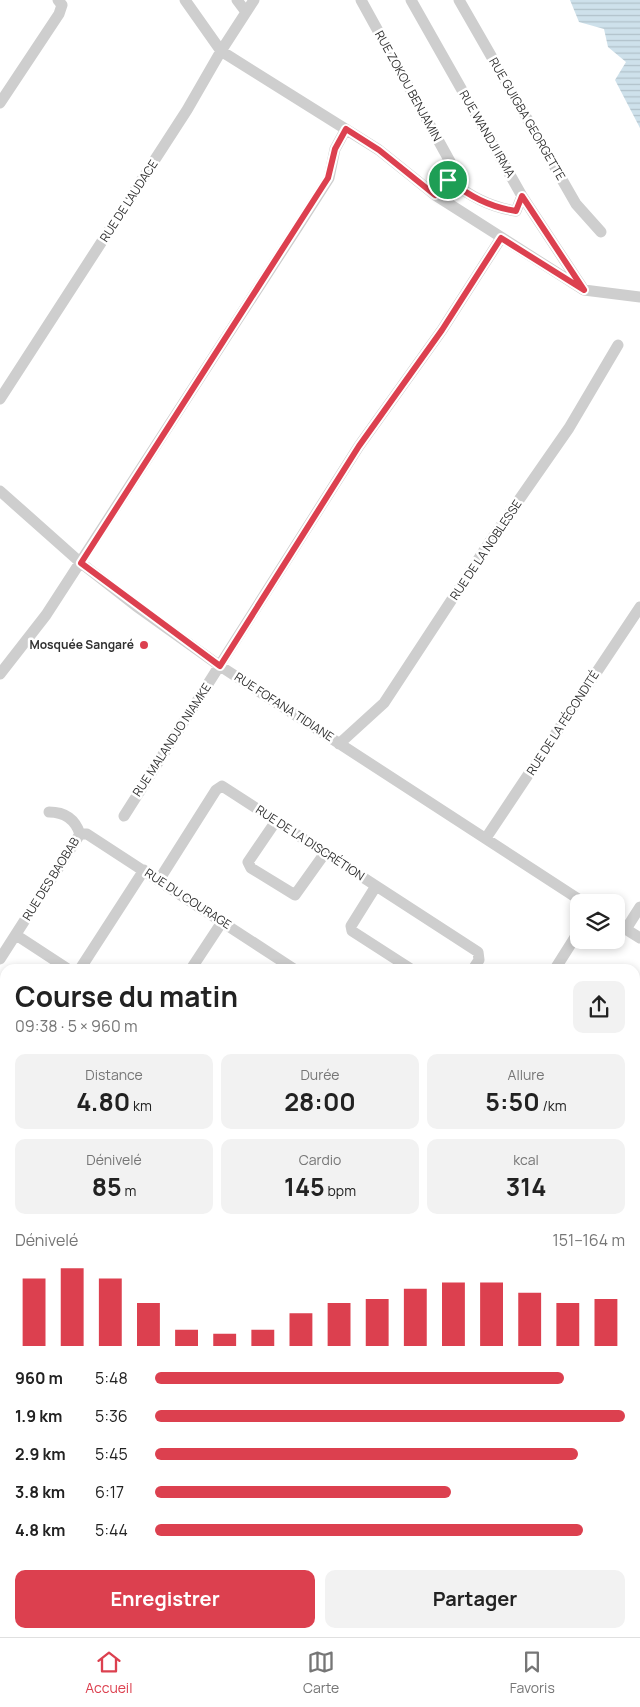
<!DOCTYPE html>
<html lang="fr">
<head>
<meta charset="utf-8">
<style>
	:root { --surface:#fff; --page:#f2f2f2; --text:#222; --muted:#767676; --line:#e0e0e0; --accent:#dc404f }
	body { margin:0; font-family:Manrope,sans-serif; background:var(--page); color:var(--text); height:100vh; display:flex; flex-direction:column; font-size:19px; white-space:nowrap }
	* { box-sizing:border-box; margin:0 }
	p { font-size:16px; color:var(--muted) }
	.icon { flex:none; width:28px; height:28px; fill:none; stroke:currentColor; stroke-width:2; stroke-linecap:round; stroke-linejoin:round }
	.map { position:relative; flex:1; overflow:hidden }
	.panel { position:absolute; left:0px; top:964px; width:640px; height:674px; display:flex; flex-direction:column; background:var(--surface); border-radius:15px 15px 0 0; box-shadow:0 2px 8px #0003 }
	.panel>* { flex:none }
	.buttons { position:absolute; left:570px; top:894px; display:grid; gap:10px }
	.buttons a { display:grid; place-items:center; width:55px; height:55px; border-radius:10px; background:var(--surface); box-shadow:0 2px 8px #0003; font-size:25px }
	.pin { position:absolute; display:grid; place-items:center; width:42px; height:42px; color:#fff; margin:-21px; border:2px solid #fff; border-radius:50%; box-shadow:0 1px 5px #0007 }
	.round { display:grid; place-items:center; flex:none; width:52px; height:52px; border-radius:10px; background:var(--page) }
	.headline { display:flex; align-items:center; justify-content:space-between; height:85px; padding:0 15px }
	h1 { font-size:28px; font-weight:700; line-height:38px }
	.figures { display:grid; grid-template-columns:repeat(3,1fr); gap:8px; height:85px; padding:5px 15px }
	.figures div { display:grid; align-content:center; border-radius:10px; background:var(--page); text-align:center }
	.figures b { font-size:25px; font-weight:700 }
	.figures small { font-size:14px; font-weight:400 }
	.figures p { font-size:14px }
	.chart { height:140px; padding:10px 15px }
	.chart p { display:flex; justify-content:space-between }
	.chart svg { width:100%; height:90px; margin-top:5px; stroke:var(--accent); stroke-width:6 }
	.primary-button { display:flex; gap:10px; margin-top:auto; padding:10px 15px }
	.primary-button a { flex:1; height:58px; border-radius:10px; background:var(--accent); color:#fff; font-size:20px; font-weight:700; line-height:58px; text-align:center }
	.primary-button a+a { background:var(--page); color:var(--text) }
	ul { padding:0 15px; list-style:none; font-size:16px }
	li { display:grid; grid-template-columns:80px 60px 1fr; align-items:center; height:38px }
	li i { height:12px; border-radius:6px; background:var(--accent) }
	.menu { display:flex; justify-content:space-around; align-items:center; height:70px; border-top:1px solid var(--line); background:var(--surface); font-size:14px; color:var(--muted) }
	.menu a { display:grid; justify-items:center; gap:2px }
	.menu .selected { color:var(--accent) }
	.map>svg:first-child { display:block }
	.water { fill:url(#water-rules) }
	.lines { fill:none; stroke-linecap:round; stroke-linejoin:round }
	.street { stroke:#cecece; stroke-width:11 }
	.secondary { stroke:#bbb; stroke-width:16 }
	.route-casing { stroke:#fff; stroke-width:10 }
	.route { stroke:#dc404f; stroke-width:6 }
	.poi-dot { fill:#dc404f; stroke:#fff; stroke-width:2 }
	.labels { text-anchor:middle; stroke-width:5; stroke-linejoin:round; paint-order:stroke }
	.street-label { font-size:12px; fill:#313131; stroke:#fff }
	.poi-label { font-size:12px; font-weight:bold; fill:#313131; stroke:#fff; text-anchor:end }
</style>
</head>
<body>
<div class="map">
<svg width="640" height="1637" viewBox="0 0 640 1637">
	<defs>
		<pattern id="water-rules" width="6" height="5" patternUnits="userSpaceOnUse" patternTransform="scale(1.25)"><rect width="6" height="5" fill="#cee1eb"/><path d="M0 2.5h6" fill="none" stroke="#b1c2ca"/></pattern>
	</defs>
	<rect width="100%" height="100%" fill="#fff"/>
	<path class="water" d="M570,0H640V128L615,80L626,62L608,47L604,29L579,22Z"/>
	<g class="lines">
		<path class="street" d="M185,0L221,51L379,150L435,195L584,290L640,297
			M237,0L246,12
			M361,0L453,167V173L435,195
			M411,0L522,196L582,287
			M459,0L576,204L601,232
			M0,103L59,14L62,5L58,0
			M448,180C471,196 489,207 516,211L522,196
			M0,399L187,110L221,51L254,0
			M0,491L81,563L136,606L220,666L583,902
			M0,674L46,615L297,228L329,178L335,149L346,129
			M339,744L384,703L489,543L569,428L618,345
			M124,816L359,446L442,330L501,238
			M276,821L248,862L251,868L295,895L325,853
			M80,834H87L294,969
			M486,838L640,607
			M159,880L216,790L222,786L478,952L479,960L473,969
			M376,886L351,926L352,931L411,969
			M616,923L640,938
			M626,929L640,907
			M16,935L68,969
			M0,959L80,834C75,819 64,812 49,812
			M80,969L144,870
			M191,969L222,922
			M555,969L579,931
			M0,1077L5,1080
			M635,1086L640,1089
			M635,1190L640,1193
			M0,1263L5,1256
			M635,1291L640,1294
			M635,1329L640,1321
			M0,1435L5,1438
			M0,1555L5,1558
			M116,1632L123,1637
			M304,1632L308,1637
			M49,1637L52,1632"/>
		<path class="secondary" d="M635,1508L640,1501
			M536,1637L541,1632"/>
	</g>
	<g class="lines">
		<g class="route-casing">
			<path id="route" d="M346,129L379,150L435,195L448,180C470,196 489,207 516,211L522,196L584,290L501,238L442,330L359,446L220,666L81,563L328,178L335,149Z"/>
		</g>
		<use href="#route" class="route"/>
	</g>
	<circle class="poi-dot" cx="144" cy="645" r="5"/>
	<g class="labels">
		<g class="street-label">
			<text transform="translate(408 86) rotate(61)" y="4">RUE ZOKOU BENJAMIN</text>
			<text transform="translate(527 119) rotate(60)" y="4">RUE GUIGBA GEORGETTE</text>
			<text transform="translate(487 134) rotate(60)" y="4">RUE WANDJI IRMA</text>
			<text transform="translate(129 201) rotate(-57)" y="4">RUE DE L'AUDACE</text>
			<text transform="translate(486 550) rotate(-56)" y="4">RUE DE LA NOBLESSE</text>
			<text transform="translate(284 707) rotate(33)" y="4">RUE FOFANA TIDIANE</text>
			<text transform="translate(563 723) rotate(-57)" y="4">RUE DE LA FÉCONDITÉ</text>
			<text transform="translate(172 740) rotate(-57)" y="4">RUE MALANDJO NIAMKE</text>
			<text transform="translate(310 843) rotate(33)" y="4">RUE DE LA DISCRÉTION</text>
			<text transform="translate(51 879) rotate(-58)" y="4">RUE DES BAOBAB</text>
			<text transform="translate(188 899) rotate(33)" y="4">RUE DU COURAGE</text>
		</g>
		<g class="poi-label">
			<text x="134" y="649">Mosquée Sangaré</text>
		</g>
	</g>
</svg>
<div class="buttons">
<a><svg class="icon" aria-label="layers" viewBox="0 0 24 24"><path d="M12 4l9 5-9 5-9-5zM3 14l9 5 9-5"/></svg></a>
</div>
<div class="pin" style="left:448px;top:180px;background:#1e9e55"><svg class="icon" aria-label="arrive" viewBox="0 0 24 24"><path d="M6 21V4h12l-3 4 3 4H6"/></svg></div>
<section class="panel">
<div class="headline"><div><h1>Course du matin</h1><p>09:38 · 5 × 960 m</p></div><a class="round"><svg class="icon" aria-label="share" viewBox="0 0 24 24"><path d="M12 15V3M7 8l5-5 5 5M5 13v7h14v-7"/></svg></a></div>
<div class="figures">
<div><p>Distance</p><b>4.80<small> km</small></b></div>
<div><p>Durée</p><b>28:00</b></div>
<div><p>Allure</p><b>5:50<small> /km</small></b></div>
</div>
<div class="figures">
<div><p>Dénivelé</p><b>85<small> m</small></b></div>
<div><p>Cardio</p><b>145<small> bpm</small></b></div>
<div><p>kcal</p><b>314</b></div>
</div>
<div class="chart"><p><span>Dénivelé</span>151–164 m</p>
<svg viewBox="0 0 160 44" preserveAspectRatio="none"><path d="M5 44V11M15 44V6M25 44V11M35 44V23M45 44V36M55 44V38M65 44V36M75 44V28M85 44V23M95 44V21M105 44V16M115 44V13M125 44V13M135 44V18M145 44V23M155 44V21"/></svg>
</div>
<ul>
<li><b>960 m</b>5:48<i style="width:87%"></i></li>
<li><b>1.9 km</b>5:36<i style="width:100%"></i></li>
<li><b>2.9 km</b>5:45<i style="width:90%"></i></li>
<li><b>3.8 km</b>6:17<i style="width:63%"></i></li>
<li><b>4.8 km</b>5:44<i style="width:91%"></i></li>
</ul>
<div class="primary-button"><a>Enregistrer</a><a>Partager</a></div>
</section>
</div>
<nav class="menu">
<a class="selected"><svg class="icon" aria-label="home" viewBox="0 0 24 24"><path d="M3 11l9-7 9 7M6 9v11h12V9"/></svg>Accueil</a>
<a><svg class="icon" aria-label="map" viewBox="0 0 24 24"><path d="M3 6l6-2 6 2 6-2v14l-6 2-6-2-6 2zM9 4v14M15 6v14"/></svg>Carte</a>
<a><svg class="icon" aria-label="saved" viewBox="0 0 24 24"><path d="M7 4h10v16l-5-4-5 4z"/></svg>Favoris</a>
</nav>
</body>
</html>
